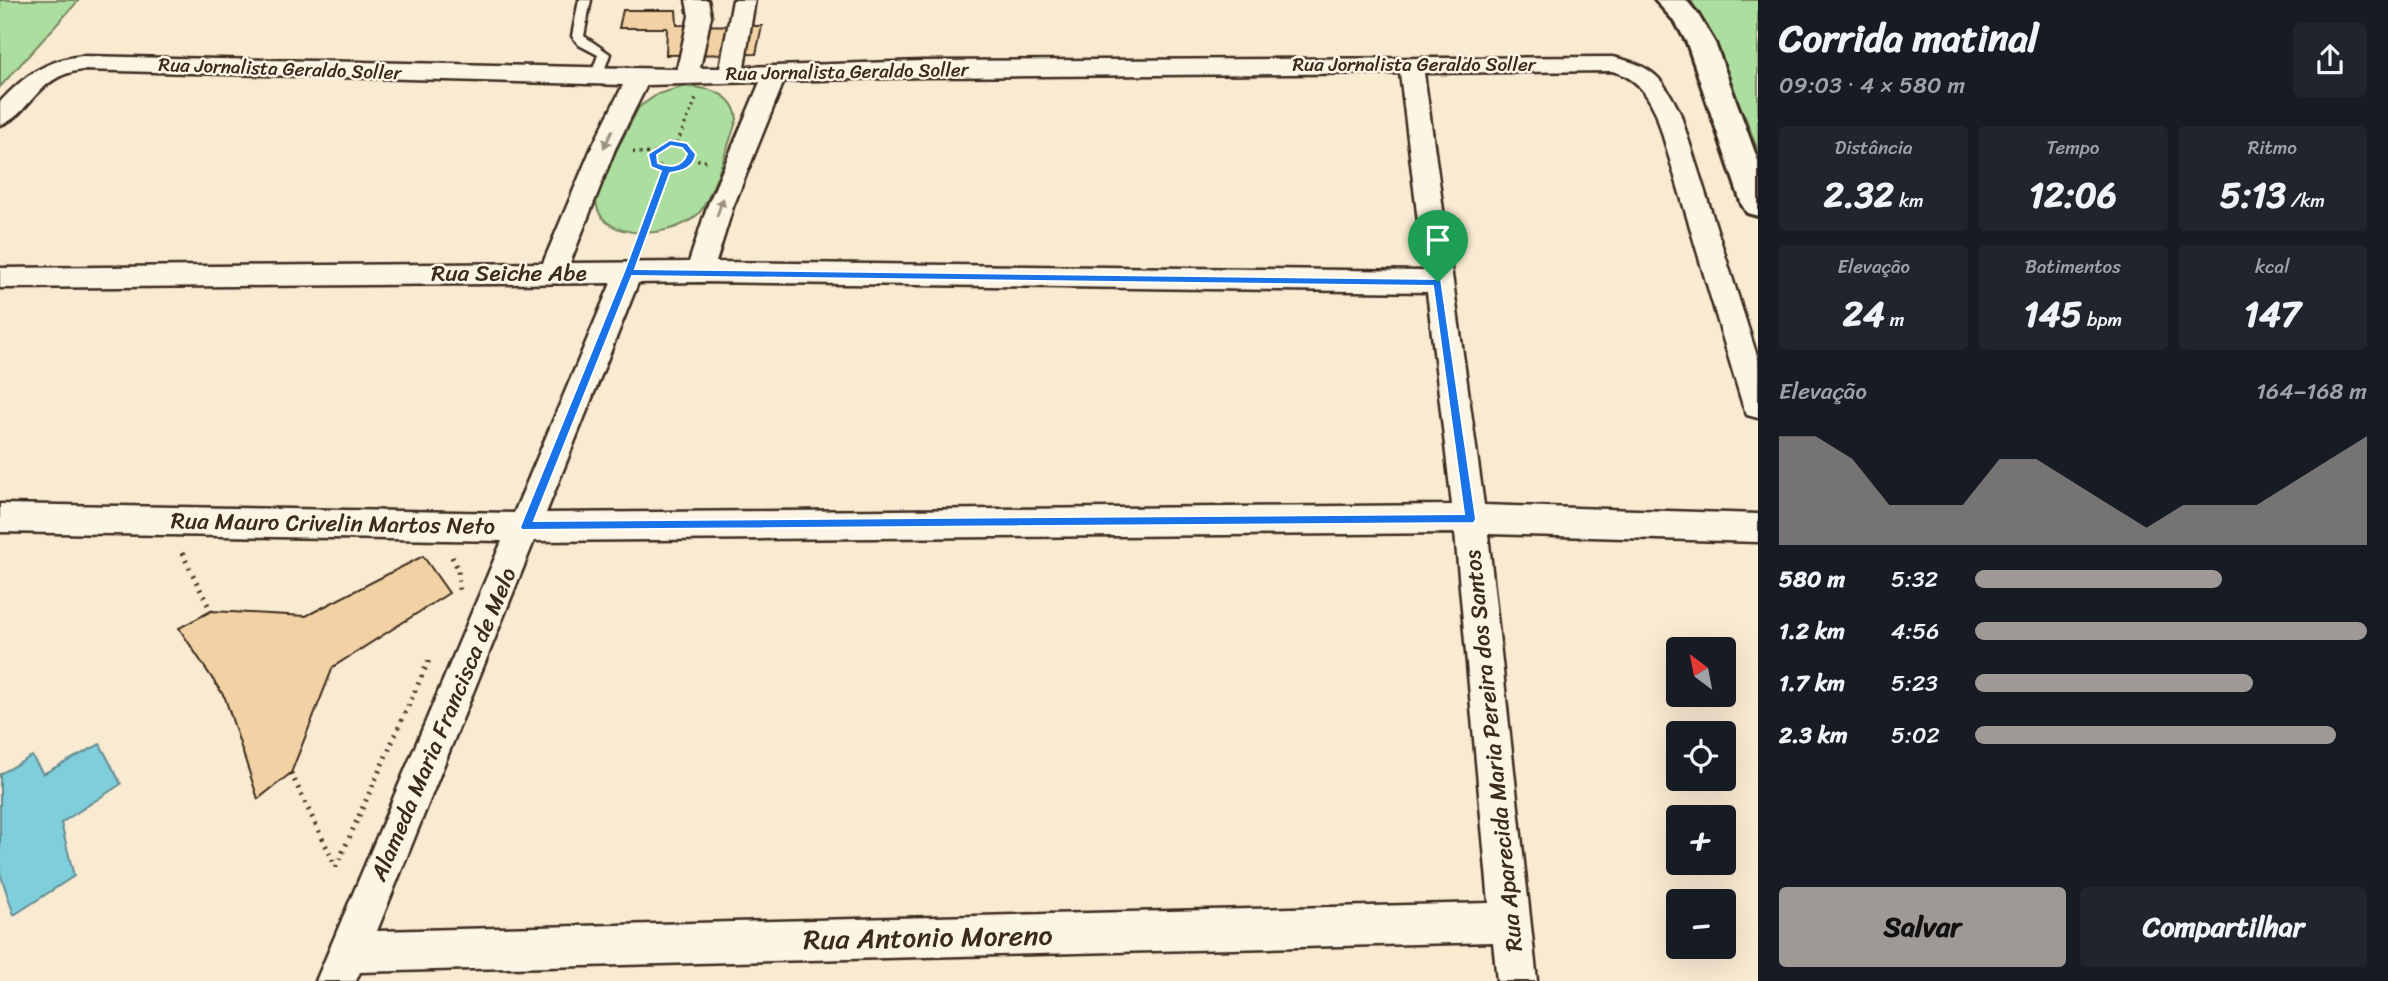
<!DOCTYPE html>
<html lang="pt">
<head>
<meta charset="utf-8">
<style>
	:root { --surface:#171b24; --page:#20242c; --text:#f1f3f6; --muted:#9ea1a6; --accent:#9f9995 }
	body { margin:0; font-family:Sriracha,sans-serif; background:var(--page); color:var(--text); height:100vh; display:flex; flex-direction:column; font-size:26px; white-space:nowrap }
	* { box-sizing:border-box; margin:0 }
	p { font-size:23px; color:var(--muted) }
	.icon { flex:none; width:38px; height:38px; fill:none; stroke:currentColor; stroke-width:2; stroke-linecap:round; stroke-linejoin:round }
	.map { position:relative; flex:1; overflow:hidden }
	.sheet { display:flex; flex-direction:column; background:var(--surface); width:630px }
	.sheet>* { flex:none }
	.needle { width:46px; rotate:328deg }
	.tools { position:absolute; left:1666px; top:637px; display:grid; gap:14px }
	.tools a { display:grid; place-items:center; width:70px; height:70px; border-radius:7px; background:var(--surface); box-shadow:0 7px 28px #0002; font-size:35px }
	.pin { position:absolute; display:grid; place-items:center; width:60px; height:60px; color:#fff; margin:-72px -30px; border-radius:50% 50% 50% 0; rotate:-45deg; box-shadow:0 0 7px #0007 }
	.pin .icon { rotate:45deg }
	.round { display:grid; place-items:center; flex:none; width:74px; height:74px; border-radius:7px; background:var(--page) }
	.summary { display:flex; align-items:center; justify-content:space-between; height:119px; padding:0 21px }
	h1 { font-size:38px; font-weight:700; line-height:52px }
	.figures { display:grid; grid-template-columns:repeat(3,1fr); gap:10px; height:119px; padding:7px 21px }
	.figures div { display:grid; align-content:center; border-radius:7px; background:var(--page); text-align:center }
	.figures b { font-size:35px; font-weight:700 }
	.figures small { font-size:19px; font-weight:400 }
	.figures p { font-size:19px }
	.chart { height:196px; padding:14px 21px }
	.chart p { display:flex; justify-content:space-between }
	.chart svg { width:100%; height:126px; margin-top:7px; fill:var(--accent); opacity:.7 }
	.action { display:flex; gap:14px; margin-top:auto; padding:14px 21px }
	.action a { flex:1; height:80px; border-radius:7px; background:var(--accent); color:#111; font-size:28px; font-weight:700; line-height:80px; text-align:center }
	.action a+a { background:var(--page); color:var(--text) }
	ul { padding:0 21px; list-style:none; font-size:23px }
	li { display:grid; grid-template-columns:112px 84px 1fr; align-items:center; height:52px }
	li i { height:18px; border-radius:9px; background:var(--accent) }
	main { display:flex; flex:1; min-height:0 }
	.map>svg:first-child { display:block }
	.green { fill:#acde9f; stroke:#74845e; stroke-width:2 }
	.water { fill:#7fcedc; stroke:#648c90; stroke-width:2 }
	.building { fill:#f2d2a4; stroke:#3b2a1e; stroke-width:2 }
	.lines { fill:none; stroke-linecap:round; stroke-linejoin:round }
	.service-casing { stroke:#3b2a1e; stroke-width:5 }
	.minor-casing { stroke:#3b2a1e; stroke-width:5 }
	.tertiary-casing { stroke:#3b2a1e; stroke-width:6 }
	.path-far1 { stroke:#3b2a1e; stroke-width:3.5; stroke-dasharray:2 4.5; stroke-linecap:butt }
	.path { stroke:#3b2a1e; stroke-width:5; stroke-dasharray:2 6; stroke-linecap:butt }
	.service { fill:#fcf5e5; fill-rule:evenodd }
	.minor { fill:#fcf5e5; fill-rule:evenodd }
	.tertiary { fill:#fcf5e5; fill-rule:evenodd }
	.oneway { fill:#9c9082 }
	.route { fill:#1a73e8; stroke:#fff; stroke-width:2; fill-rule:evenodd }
	.labels { text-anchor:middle; stroke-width:5; stroke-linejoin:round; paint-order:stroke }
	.far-street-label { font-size:19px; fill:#3b2a1e; stroke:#fcf5e5 }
	.street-label { font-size:23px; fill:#3b2a1e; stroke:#fcf5e5 }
	.near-street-label { font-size:28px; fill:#3b2a1e; stroke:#fcf5e5 }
</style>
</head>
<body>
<main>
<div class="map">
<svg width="1758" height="981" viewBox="0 0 1758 981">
	<rect width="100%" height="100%" fill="#f9ead2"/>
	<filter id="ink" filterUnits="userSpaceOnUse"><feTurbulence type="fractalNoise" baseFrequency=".0143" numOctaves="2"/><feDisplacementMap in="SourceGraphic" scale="14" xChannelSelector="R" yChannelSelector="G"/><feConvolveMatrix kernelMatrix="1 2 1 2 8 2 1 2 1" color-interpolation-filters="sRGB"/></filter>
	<g filter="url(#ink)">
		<path class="green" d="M0,0H79L0,87Z
			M1688,0H1758V151L1746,119L1692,2Z
			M682,87C705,86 734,92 737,119C730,139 711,202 698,214C670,242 582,243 598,186L639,107L658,94Z"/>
		<path class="water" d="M100,744L121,784L61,823L74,876L14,915L0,873V774L32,756L43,774Z"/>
		<path class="building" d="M623,10H676L677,25L762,26L756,54L666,55L667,28H619Z
			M423,556L449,593L333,667L291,773L258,799L225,698L179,628L211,611L306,616Z"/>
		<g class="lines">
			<g class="service-casing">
				<path id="service" d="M579,0H591L584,36L610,54L602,77L596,81L590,77L598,55L579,45L572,36Z"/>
			</g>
			<g class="minor-casing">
				<path id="minor" d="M686,0H708L711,16L700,68H720L733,0H755L744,67L922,61L1612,57C1651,65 1663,77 1680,113L1758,359V418L1747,415L1743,406L1656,113C1646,92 1636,77 1612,71L1424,73L1484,505L1758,514V542L1488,534L1537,981H1497L1493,942L360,972L356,981H316L502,541L0,532V504L514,513L611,283L0,288V268L543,263L591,149L623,85L82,70C35,76 29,117 0,125V102C24,76 46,60 82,56L677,69L689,16ZM1400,73L1424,271L716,262L733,207L784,81L922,77ZM760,82L707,207L689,262L570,263L615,149L647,85ZM699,282L1427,292L1452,505L546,513L638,283ZM1455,533L1489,903L377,931L534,541Z"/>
			</g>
			<g class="tertiary-casing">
				<path id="tertiary" d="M1655,0H1686L1697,13L1715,43L1758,161V216L1747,213L1742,205L1687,43L1676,23Z"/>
			</g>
			<path class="path-far1" d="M670,143L684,145L692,154L682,168L671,170L654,164L653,154Z
				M677,143L696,99
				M633,152L653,154
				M691,159L707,161
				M639,245L666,170"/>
			<path class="path" d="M182,553L211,611
				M452,557L458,569L459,592
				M291,773L336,867
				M336,867L429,660"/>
			<use href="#service" class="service"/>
			<use href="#minor" class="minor"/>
			<use href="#tertiary" class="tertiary"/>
		</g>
		<defs><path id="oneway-solid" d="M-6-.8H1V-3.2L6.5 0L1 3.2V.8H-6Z" transform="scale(1.75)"/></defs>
		<g class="oneway">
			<use href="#oneway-solid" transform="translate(608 139) rotate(116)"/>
			<use href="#oneway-solid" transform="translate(720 207) rotate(-71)"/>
		</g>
	</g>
	<path class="route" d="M670,140L687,143L696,154C694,168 682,171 670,173L635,269L1441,279L1476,519L1474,523L522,530L520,527L624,272L661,171L651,167L648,154ZM671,146L682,148L687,154C682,167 670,168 658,163L657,155ZM632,276L1433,286L1464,514L534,521Z"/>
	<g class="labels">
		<g class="far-street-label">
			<text x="1414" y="71">Rua Jornalista Geraldo Soller</text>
			<text transform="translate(280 68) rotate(2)" y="7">Rua Jornalista Geraldo Soller</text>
			<text transform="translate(847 71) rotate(-1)" y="7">Rua Jornalista Geraldo Soller</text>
		</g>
		<g class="street-label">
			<text x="509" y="281">Rua Seiche Abe</text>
			<text transform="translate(333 523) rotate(1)" y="8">Rua Mauro Crivelin Martos Neto</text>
			<text transform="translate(443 724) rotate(-67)" y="8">Alameda Maria Francisca de Melo</text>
			<text transform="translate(1493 751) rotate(-96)" y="8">Rua Aparecida Maria Pereira dos Santos</text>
		</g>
		<g class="near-street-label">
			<text transform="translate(928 937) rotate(-1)" y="10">Rua Antonio Moreno</text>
		</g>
	</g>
</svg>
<div class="tools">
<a><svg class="needle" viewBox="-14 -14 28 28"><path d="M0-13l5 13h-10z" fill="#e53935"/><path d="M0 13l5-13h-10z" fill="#9ea1a6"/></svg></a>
<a><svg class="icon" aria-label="locate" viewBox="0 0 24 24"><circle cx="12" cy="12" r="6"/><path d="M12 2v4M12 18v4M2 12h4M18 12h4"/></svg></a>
<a>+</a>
<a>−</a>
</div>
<div class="pin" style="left:1438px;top:282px;background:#1e9e55"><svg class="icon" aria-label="arrive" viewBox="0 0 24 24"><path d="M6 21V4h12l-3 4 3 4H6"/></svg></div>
</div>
<section class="sheet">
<div class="summary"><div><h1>Corrida matinal</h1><p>09:03 · 4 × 580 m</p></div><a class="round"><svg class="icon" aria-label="share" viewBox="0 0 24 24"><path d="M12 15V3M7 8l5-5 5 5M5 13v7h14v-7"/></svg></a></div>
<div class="figures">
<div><p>Distância</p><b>2.32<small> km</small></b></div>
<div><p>Tempo</p><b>12:06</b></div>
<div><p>Ritmo</p><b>5:13<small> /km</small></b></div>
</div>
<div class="figures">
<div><p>Elevação</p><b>24<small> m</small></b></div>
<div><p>Batimentos</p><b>145<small> bpm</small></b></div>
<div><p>kcal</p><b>147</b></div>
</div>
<div class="chart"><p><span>Elevação</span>164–168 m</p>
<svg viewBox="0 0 160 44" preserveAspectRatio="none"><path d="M0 44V6L10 6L20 14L30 30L40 30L50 30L60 14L70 14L80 22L90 30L100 38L110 30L120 30L130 30L140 22L150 14L160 6V44z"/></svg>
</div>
<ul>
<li><b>580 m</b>5:32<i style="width:63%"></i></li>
<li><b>1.2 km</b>4:56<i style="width:100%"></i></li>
<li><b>1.7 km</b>5:23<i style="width:71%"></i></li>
<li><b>2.3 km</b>5:02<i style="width:92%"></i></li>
</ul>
<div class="action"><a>Salvar</a><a>Compartilhar</a></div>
</section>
</main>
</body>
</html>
